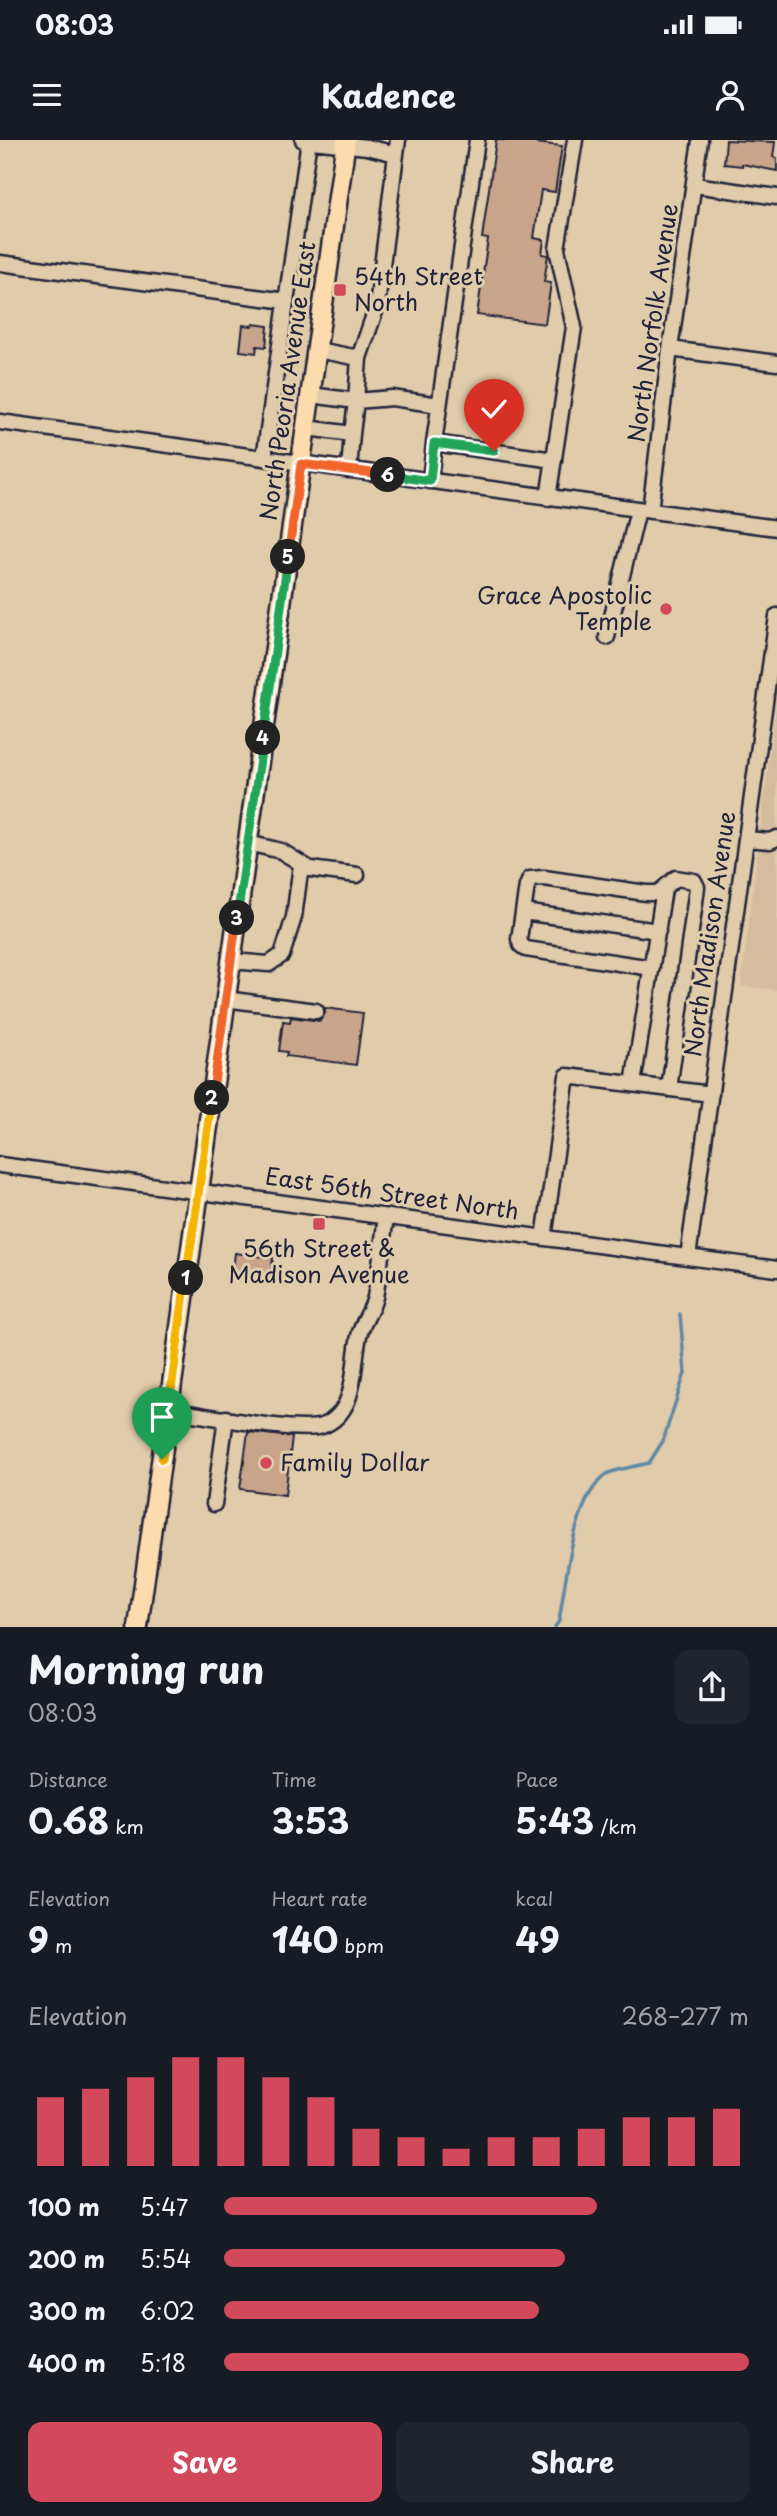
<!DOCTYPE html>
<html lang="en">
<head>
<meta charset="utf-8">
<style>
	:root { --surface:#171b24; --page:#20242c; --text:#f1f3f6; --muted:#9ea1a6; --accent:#d1495b }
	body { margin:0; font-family:"Playpen Sans",sans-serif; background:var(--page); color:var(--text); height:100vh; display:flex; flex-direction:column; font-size:26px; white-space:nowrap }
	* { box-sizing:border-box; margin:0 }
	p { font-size:23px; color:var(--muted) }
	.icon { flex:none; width:38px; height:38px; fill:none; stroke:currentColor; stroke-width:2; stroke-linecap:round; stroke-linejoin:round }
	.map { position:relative; height:1487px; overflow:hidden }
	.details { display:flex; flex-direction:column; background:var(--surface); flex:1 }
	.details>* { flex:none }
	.pin { position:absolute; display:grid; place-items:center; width:60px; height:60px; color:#fff; margin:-72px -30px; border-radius:50% 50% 50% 0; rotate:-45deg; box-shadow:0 0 7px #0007 }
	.pin .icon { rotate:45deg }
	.km { position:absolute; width:35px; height:35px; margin:-18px; border-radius:50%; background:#222; color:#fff; font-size:19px; line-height:35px; text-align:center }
	.round { display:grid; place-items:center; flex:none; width:74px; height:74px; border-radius:14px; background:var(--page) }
	.head { display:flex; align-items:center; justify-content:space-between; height:119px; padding:0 28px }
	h1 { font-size:38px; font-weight:700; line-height:52px }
	.stats { display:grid; grid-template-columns:repeat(3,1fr); gap:10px; height:119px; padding:7px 28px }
	.stats div { display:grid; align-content:center }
	.stats b { font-size:35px; font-weight:700 }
	.stats small { font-size:19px; font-weight:400 }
	.stats p { font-size:19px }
	.chart { height:196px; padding:14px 28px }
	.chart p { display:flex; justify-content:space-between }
	.chart svg { width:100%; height:126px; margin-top:7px; stroke:var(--accent); stroke-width:6 }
	.primary-button { display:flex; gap:14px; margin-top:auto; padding:14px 28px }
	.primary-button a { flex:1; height:80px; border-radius:14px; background:var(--accent); color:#fff; font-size:28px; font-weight:700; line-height:80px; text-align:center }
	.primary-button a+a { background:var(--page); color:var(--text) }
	ul { padding:0 28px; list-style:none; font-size:23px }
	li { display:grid; grid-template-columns:112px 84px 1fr; align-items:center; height:52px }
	li i { height:18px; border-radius:9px; background:var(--accent) }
	.status { display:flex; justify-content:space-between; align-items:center; height:49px; padding:0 35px; background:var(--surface); direction:ltr }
	.status svg { height:19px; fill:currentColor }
	header { display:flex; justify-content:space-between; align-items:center; height:91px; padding:0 28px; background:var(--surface); font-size:32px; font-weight:700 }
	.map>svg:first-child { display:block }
	.built { fill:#d5bc9e }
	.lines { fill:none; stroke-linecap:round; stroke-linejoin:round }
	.stream { stroke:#618aa5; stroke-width:3.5 }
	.building { fill:#c8a48a; stroke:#22223b; stroke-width:2 }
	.minor-casing { stroke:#22223b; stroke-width:19 }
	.major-casing { stroke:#22223b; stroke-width:23 }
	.minor { stroke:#e0cbaa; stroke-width:14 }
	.major { stroke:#fcdcac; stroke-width:18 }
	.split-1-casing { stroke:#fff; stroke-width:14 }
	.split-2-casing { stroke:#fff; stroke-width:14 }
	.split-3-casing { stroke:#fff; stroke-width:14 }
	.split-4-casing { stroke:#fff; stroke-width:14 }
	.split-5-casing { stroke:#fff; stroke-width:14 }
	.split-6-casing { stroke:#fff; stroke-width:14 }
	.split-7-casing { stroke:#fff; stroke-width:14 }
	.split-1 { stroke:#f5b400; stroke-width:9 }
	.split-2 { stroke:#f5b400; stroke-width:9 }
	.split-3 { stroke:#f0652b; stroke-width:9 }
	.split-4 { stroke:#22a559; stroke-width:9 }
	.split-5 { stroke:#22a559; stroke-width:9 }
	.split-6 { stroke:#f0652b; stroke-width:9 }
	.split-7 { stroke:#22a559; stroke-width:9 }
	.poi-dot { fill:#d1495b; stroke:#e0cbaa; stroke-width:2.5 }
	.labels { text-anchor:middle; stroke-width:6; stroke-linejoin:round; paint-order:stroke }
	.poi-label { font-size:23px; fill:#22223b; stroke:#e0cbaa; text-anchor:start }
	.street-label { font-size:23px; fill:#22223b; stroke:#e0cbaa }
</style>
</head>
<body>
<div class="status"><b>08:03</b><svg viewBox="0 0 49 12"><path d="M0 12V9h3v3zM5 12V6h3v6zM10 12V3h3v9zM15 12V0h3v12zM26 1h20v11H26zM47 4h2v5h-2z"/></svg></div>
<header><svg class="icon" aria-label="menu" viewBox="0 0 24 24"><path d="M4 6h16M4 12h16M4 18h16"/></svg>Kadence<svg class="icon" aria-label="person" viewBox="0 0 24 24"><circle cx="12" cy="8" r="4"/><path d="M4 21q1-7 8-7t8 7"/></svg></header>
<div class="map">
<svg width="777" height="1487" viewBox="0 0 777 1487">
	<rect width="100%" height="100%" fill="#e0cbaa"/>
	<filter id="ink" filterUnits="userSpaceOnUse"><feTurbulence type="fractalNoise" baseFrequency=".0143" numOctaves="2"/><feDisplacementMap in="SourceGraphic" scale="14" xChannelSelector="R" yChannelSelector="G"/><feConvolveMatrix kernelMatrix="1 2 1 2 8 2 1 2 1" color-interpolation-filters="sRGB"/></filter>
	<g filter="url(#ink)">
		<path class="built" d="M777,556V850L741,846Z"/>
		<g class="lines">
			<path class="stream" d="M555,1487L559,1481C566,1442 573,1357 607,1334C615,1329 639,1326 649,1323L663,1301L685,1233L680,1174"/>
		</g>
		<path class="building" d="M496,0H536V3L562,6L555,52L541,50L534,98L544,100L542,114L548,115L544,142L551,143L545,184L477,175L488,99L482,98Z
			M726,0L775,2L773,17L777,18V31L742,24V26L724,24Z
			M253,184L268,186L266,207L257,206L256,213L240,211L243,185L252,186Z
			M325,868L363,873L356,925L286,916L287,912L279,911L283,881L290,882L291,877L320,881L325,873Z
			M235,1113L273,1118L269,1144L232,1139Z
			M248,1292L292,1297L285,1355L240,1349Z"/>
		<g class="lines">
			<g class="minor-casing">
				<path id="minor" d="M303,0L367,7L396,14L377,166L359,218
					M396,14L398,0
					M695,45L777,57
					M0,123L286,161
					M670,209L777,223
					M317,210L359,218L356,261L392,258L439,265
					M311,255L356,261L352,294
					M0,282L777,388
					M307,288L352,294L349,330
					M434,303L477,0
					M264,318L309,0
					M430,341L434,303L554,320
					M548,358L574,187L557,109L575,0
					M650,371L670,209L700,0
					M607,497L638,370
					M746,699L770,701L777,698
					M248,703L281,711L310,729L357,735
					M523,772L658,791
					M231,821L269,824L282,815L294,777L301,725
					M652,828L526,809L521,805L519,799L527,746L530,739L544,738L646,753H658L676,738L694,741L697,747L696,755L669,949
					M225,859L316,871
					M633,944L664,749
					M0,1025L777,1129
					M544,1098L567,936L711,954
					M688,1117L777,476
					M168,1270C199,1274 297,1294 322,1286C358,1273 352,1226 359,1196C362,1182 372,1171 375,1157C380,1131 382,1103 386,1077
					M214,1364L226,1278"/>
			</g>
			<g class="major-casing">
				<path id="major" d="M138,1487L346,0"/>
			</g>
			<use href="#minor" class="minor"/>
			<use href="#major" class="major"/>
		</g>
	</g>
	<g class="lines" filter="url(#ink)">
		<g class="split-1-casing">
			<path id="split-1" d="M162,1319L186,1138"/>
		</g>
		<g class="split-2-casing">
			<path id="split-2" d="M186,1138L212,958"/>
		</g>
		<g class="split-3-casing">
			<path id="split-3" d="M212,958L237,778"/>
		</g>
		<g class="split-4-casing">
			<path id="split-4" d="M237,778L263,598"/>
		</g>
		<g class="split-5-casing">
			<path id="split-5" d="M263,598L288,417"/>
		</g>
		<g class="split-6-casing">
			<path id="split-6" d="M288,417L301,324L388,335"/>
		</g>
		<g class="split-7-casing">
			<path id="split-7" d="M388,335L430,341L434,303L494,311"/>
		</g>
		<use href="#split-1" class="split-1"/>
		<use href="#split-2" class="split-2"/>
		<use href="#split-3" class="split-3"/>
		<use href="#split-4" class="split-4"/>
		<use href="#split-5" class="split-5"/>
		<use href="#split-6" class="split-6"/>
		<use href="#split-7" class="split-7"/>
	</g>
	<g class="poi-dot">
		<rect x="333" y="143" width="14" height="14" rx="3.5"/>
		<circle cx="666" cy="469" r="7"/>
		<rect x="312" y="1077" width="14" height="14" rx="3.5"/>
		<circle cx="266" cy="1323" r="7"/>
	</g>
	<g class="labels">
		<g class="poi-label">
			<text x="354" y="145">54th Street<tspan x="354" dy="26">North</tspan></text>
			<text x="652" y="464" text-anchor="end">Grace Apostolic<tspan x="652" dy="26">Temple</tspan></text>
			<text x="319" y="1117" text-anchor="middle">56th Street &amp;<tspan x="319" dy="26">Madison Avenue</tspan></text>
			<text x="280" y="1331">Family Dollar</text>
		</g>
		<g class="street-label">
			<text transform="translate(653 183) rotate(-82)" y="8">North Norfolk Avenue</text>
			<text transform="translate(288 241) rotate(-82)" y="8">North Peoria Avenue East</text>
			<text transform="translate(710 794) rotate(-82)" y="8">North Madison Avenue</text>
			<text transform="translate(392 1054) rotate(8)" y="8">East 56th Street North</text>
		</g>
	</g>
</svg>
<div class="pin" style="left:162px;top:1319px;background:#1e9e55"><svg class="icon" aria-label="arrive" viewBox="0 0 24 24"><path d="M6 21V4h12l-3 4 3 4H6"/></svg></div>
<div class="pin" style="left:494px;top:311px;background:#d93025"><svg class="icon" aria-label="check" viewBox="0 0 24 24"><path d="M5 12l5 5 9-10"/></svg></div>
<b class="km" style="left:186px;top:1138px">1</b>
<b class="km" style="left:212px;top:958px">2</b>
<b class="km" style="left:237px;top:778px">3</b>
<b class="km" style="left:263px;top:598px">4</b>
<b class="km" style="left:288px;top:417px">5</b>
<b class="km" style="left:388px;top:335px">6</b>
</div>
<section class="details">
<div class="head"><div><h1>Morning run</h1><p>08:03</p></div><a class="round"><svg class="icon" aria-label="share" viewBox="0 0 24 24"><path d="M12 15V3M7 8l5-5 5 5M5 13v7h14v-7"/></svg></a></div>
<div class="stats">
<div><p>Distance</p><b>0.68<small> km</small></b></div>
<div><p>Time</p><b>3:53</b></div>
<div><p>Pace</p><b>5:43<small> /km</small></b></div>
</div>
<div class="stats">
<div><p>Elevation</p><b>9<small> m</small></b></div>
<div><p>Heart rate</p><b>140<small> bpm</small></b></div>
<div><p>kcal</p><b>49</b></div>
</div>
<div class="chart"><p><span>Elevation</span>268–277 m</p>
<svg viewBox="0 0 160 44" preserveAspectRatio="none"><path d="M5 44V20M15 44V17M25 44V13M35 44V6M45 44V6M55 44V13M65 44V20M75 44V31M85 44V34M95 44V38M105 44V34M115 44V34M125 44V31M135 44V27M145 44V27M155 44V24"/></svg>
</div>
<ul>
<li><b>100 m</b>5:47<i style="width:71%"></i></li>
<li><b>200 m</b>5:54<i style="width:65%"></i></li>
<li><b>300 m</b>6:02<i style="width:60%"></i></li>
<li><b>400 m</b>5:18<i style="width:100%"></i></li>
</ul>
<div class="primary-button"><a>Save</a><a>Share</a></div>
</section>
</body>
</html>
